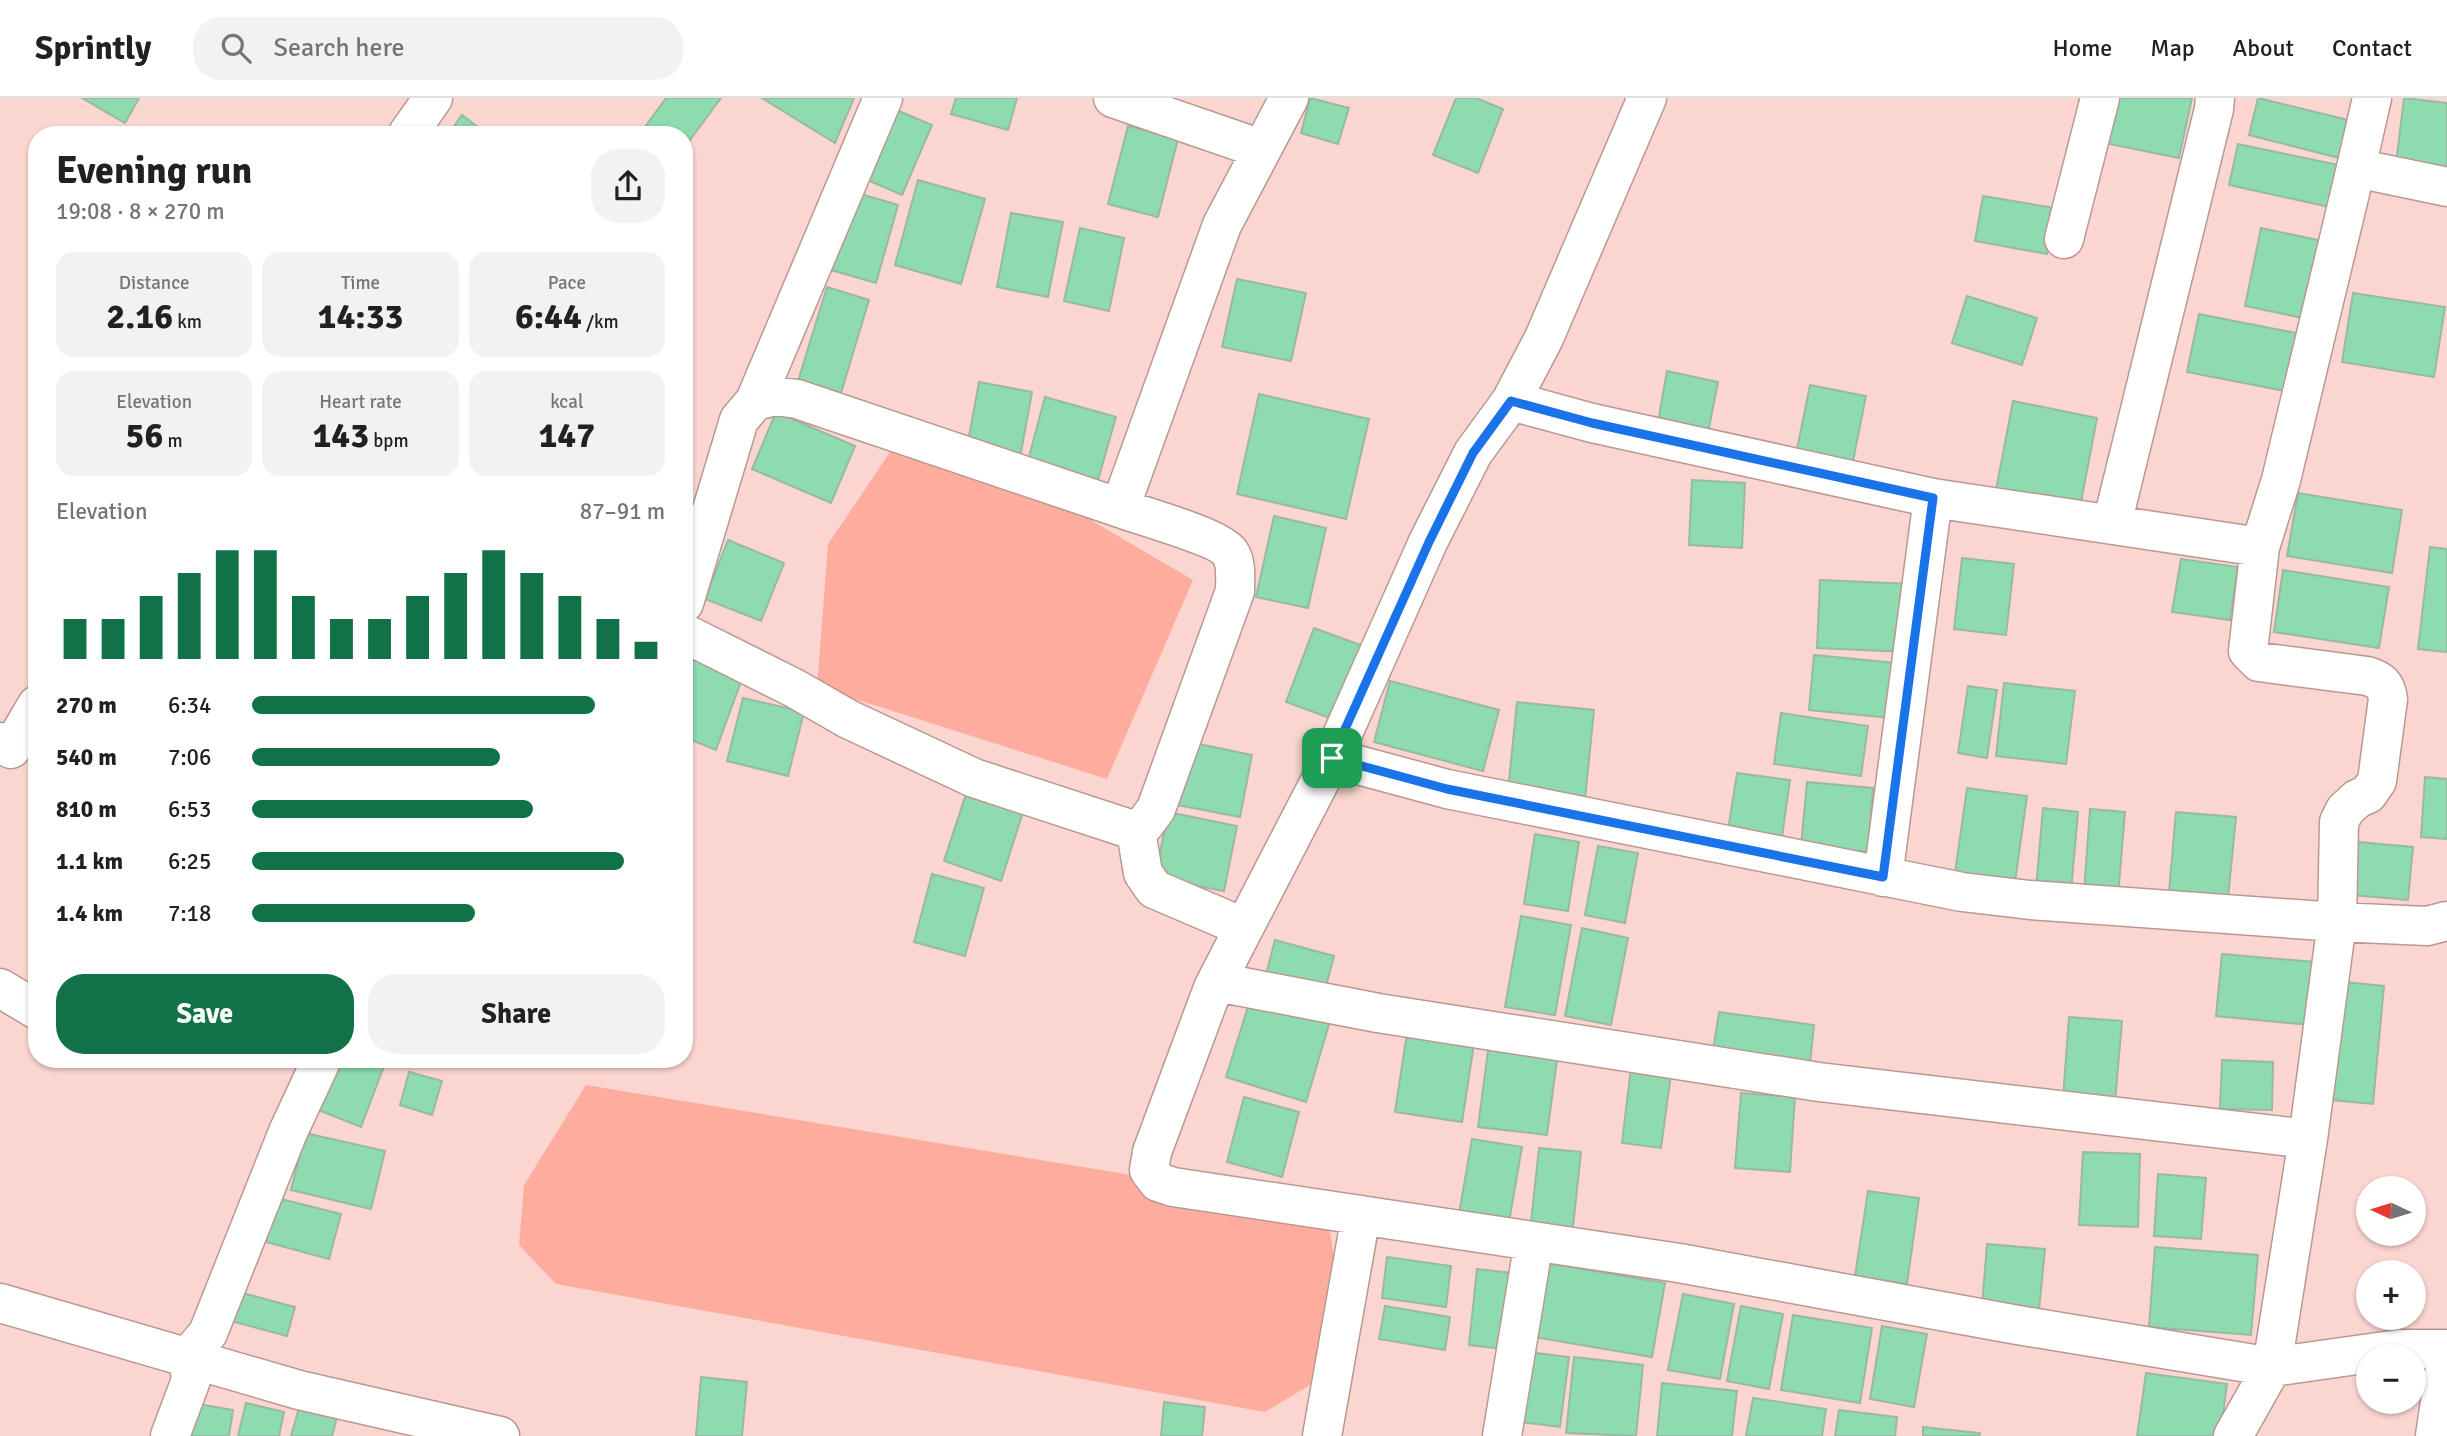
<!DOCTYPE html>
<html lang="en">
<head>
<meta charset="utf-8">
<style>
	:root { --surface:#fff; --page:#f2f2f2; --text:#202124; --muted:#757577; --line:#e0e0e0; --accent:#117147 }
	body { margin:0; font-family:Signika,sans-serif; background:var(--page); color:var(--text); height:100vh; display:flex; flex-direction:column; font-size:26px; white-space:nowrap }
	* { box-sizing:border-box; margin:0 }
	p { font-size:23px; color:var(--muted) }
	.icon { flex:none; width:38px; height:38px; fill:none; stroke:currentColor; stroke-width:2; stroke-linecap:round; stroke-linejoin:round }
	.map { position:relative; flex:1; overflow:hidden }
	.side { position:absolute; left:28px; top:28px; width:665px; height:942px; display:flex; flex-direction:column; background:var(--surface); border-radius:28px; box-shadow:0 2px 5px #0004 }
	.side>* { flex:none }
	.needle { width:46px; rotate:274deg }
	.buttons { position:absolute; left:2356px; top:1078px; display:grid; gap:14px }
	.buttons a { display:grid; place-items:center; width:70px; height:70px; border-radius:50%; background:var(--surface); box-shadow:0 2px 5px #0004; font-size:35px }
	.pin { position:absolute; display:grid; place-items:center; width:60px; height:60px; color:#fff; margin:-30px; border-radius:14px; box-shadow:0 4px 10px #0006 }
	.round { display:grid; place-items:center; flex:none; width:74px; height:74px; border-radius:28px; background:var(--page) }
	.overview { display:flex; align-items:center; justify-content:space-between; height:119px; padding:0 28px }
	h1 { font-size:38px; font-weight:700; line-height:52px }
	.stats { display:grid; grid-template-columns:repeat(3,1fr); gap:10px; height:119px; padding:7px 28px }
	.stats div { display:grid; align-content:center; border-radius:18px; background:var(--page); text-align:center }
	.stats b { font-size:35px; font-weight:700 }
	.stats small { font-size:19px; font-weight:400 }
	.stats p { font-size:19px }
	.chart { height:196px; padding:14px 28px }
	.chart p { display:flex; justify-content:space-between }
	.chart svg { width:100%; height:126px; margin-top:7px; stroke:var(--accent); stroke-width:6 }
	.button { display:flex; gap:14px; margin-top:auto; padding:14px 28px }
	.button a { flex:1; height:80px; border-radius:28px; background:var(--accent); color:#fff; font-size:28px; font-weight:700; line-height:80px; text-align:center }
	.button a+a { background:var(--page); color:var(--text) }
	ul { padding:0 28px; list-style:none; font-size:23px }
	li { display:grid; grid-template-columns:112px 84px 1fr; align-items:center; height:52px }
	li i { height:18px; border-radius:9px; background:var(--accent) }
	header { display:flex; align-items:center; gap:42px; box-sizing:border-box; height:98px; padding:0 35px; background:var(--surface); border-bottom:2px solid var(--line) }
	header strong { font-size:33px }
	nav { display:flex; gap:38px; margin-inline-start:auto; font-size:24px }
	.search { width:490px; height:63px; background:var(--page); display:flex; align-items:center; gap:18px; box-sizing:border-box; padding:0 24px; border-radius:28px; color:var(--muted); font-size:26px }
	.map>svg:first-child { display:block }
	.water { fill:#feac9e }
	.building { fill:#8ddbae; stroke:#99b8a5; stroke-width:2 }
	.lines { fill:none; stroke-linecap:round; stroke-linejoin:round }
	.street-casing { stroke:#ba9892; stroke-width:41 }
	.secondary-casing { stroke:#ba9892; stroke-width:41 }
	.street { stroke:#fff; stroke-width:38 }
	.secondary { stroke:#fff; stroke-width:38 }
	.route-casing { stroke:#fff; stroke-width:14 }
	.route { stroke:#1a73e8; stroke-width:9 }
</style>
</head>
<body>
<header>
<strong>Sprintly</strong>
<div class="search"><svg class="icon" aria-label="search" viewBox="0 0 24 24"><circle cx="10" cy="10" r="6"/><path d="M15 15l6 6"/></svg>Search here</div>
<nav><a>Home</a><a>Map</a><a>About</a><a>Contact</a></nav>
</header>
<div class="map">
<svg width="2447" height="1338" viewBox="0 0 2447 1338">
	<rect width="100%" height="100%" fill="#fbd6d0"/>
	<path class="water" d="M901,338L963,347L1193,482L1107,681L817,589L828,446Z
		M586,987L1326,1109L1335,1165L1310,1287L1265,1314L556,1186L519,1147L524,1087Z"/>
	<path class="building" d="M82,0H139L125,25Z
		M666,0H721L684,50V37H639Z
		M762,0H854L835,45Z
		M956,0H1017L1008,32L951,16Z
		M1310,0L1349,10L1338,46L1301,35Z
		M1456,0H1476L1503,11L1478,75L1433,57Z
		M2109,0H2192L2179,60L2100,44Z
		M2258,0L2348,22L2339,60L2249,37Z
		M2404,0L2447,5V73L2396,66Z
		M887,8L932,27L902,97L858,78Z
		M462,17L488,37H448Z
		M1128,28L1178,41L1158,119L1108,106Z
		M2238,46L2343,68L2334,110L2229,87Z
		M918,82L985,101L961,186L895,167Z
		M854,94L898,107L876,185L831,172Z
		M1983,98L2055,110L2047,156L1975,143Z
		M1011,115L1063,124L1048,199L997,189Z
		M1080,130L1124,140L1109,213L1064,203Z
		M2261,130L2323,143L2307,221L2245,208Z
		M1237,181L1306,195L1291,263L1222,249Z
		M827,189L869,202L841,295L798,283Z
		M2353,195L2445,209L2434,279L2342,264Z
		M1967,198L2037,220L2022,267L1952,245Z
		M2199,216L2296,235L2285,293L2187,274Z
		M1667,273L1718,284L1707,340L1657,330Z
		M979,284L1032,294L1019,365L966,355Z
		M1810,287L1866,298L1852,368L1796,356Z
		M1259,296L1369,321L1346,421L1237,396Z
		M1045,299L1116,319L1096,389L1026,370Z
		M2013,303L2097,320L2080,409L1996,392Z
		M776,314L855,348L831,405L752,371Z
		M1692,382L1745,385L1742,450L1689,447Z
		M2298,395L2402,412L2392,475L2287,458Z
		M1274,418L1326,430L1308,510L1256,499Z
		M728,442L784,465L761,523L705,501Z
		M2430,449L2447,451V554L2418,551Z
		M1962,460L2014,466L2006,537L1954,531Z
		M2181,461L2238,469L2230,522L2172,514Z
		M2283,472L2389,489L2379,550L2274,534Z
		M1820,482L1911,486L1907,554L1817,550Z
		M1314,530L1366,549L1338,623L1286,604Z
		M686,557L743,578L716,652L684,639V563Z
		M1814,557L1906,566L1901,621L1809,612Z
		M1390,583L1499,612L1483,673L1374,644Z
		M2004,585L2075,593L2066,666L1996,658Z
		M1968,588L1997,592L1987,660L1958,655Z
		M743,600L804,614L788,678L727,663Z
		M1517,604L1594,612L1585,701L1508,693Z
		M1781,615L1868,628L1861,678L1774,666Z
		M1189,644L1252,657L1240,719L1177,707Z
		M1737,675L1790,682L1782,739L1728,732Z
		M2425,679L2447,681V741L2421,739Z
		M1807,684L1873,690L1868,754L1801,748Z
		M1967,690L2027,698L2015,784L1955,775Z
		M967,693L1024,711L1001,783L944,763Z
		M2043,710L2078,714L2071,794L2036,791Z
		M2090,711L2125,714L2118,798L2084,795Z
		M1168,714L1237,728L1224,793L1155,780Z
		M2176,714L2236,719L2227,810L2168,805Z
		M1535,736L1579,744L1568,813L1524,806Z
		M2347,743L2413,749L2408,802L2342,796Z
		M1598,748L1638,755L1625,825L1585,817Z
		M932,776L984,790L965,858L914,844Z
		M1521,818L1571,827L1555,917L1505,909Z
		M1582,830L1628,840L1611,927L1565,918Z
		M1275,842L1334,858L1323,900L1264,884Z
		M2222,856L2315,864L2309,927L2216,918Z
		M2344,884L2384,888L2373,1006L2332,1002Z
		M1251,899L1330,923L1306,1004L1226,979Z
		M1719,914L1814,927L1810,965L1713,952Z
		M2069,919L2122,923L2115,1004L2063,1000Z
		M1407,935L1474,946L1462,1024L1395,1014Z
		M1489,945L1558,954L1547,1037L1478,1029Z
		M332,961H365L384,968L361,1029L313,1010Z
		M2222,962L2273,964L2272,1012L2220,1011Z
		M1631,970L1671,976L1661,1050L1622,1045Z
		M409,974L442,983L432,1017L400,1007Z
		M1741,995L1795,999L1790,1074L1735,1070Z
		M1244,999L1299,1014L1282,1079L1227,1064Z
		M305,1035L385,1053L371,1111L291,1092Z
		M1472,1041L1522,1049L1509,1124L1459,1116Z
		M1539,1050L1581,1054L1572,1138L1530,1133Z
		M2083,1054L2140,1056L2138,1129L2079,1127Z
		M2158,1076L2206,1080L2201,1141L2154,1138Z
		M1868,1093L1919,1100L1907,1186L1855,1178Z
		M277,1100L341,1116L329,1161L266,1144Z
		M1987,1146L2045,1151L2039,1212L1982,1208Z
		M2155,1149L2258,1157L2251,1237L2149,1229Z
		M1387,1159L1451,1168L1446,1209L1382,1200Z
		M1535,1163L1665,1185L1652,1259L1523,1237Z
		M1477,1171L1521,1176L1513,1252L1469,1247Z
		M239,1194L295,1209L287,1238L231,1223Z
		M1683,1196L1734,1206L1720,1281L1668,1272Z
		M1385,1208L1450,1219L1445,1252L1379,1241Z
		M1741,1208L1783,1216L1769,1291L1727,1283Z
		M1793,1217L1872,1230L1860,1305L1781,1292Z
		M1882,1228L1927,1236L1914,1309L1870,1301Z
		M1528,1254L1569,1259L1560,1329L1519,1324Z
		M1574,1259L1643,1267L1636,1338L1566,1335Z
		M2146,1275L2227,1286L2220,1338H2137Z
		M701,1279L747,1284L742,1338H696Z
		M1662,1285L1737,1293L1732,1338H1657Z
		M1753,1300L1826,1311L1822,1338H1746Z
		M1164,1304L1205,1309L1202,1338H1161Z
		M193,1305L233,1312L229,1338H188Z
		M246,1305L284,1314L279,1338H238Z
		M299,1310L337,1319L332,1338H291Z
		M1839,1312L1897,1319L1895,1338H1835Z
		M1923,1329L1980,1335L1979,1338H1923Z"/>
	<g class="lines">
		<g class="street-casing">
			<path id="street" d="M1113,0L1261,51
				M407,37L433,0
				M2064,141L2100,0
				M755,303L883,0
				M1511,303L1544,240L1647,0
				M2112,426L2214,11L2215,0
				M2260,449L1933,400L1592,325L1511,303L1473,355L1428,444L1332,660L1213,890L1152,1054L1149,1072L1158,1084L1173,1089L1679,1165L2012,1226L2272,1269L2399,1251H2447
				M684,505L739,322L755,303L775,298L797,301L1120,410
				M684,535L794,590L848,621L974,680L1136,733L1145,726L1156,711L1235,493C1235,482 1237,465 1230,455C1220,439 1141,418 1120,410L1222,127L1289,0
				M0,644L11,651L37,607
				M1332,660L1447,691L1962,794L2030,802L2337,824L2427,828L2447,823
				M1136,733L1143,775L1154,791L1243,829
				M1883,779L1933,400
				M1217,884L1378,915L1819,984L2308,1041
				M0,890L37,912
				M0,1205L299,1292L500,1338
				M170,1338L191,1282L188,1259L208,1235L288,1034L322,961
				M1322,1338L1361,1117
				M1502,1338L1534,1143
				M2233,1338L2272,1269L2308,1041L2337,824L2339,724L2345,712L2357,701L2368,696L2377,683L2388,601C2386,587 2381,582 2367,578L2259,564L2248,553L2260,449L2281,382L2356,70
				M2435,1338L2447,1256"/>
		</g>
		<g class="secondary-casing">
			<path id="secondary" d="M2372,0L2356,70L2447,89"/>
		</g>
		<use href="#street" class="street"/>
		<use href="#secondary" class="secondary"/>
	</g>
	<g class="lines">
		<g class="route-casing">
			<path id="route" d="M1511,303L1592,325L1933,400L1883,779L1447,691L1332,660L1429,444L1473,355Z"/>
		</g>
		<use href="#route" class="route"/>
	</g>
</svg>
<div class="buttons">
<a><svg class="needle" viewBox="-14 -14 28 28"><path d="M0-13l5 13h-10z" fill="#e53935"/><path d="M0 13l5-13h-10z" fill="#757577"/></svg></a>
<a>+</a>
<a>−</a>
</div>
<div class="pin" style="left:1332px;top:660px;background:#1e9e55"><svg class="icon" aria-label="arrive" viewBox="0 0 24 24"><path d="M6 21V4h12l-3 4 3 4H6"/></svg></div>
<section class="side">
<div class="overview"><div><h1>Evening run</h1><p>19:08 · 8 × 270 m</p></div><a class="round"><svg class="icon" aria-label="share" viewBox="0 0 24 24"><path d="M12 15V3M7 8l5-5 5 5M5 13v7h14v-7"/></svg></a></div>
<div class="stats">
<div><p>Distance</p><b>2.16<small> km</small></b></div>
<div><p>Time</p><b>14:33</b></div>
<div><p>Pace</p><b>6:44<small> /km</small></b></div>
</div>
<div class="stats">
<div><p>Elevation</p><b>56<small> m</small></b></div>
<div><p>Heart rate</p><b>143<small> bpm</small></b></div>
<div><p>kcal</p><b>147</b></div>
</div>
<div class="chart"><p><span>Elevation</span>87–91 m</p>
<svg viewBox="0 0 160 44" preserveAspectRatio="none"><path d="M5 44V30M15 44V30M25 44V22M35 44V14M45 44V6M55 44V6M65 44V22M75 44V30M85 44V30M95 44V22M105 44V14M115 44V6M125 44V14M135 44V22M145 44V30M155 44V38"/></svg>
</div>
<ul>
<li><b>270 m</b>6:34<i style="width:83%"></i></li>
<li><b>540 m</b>7:06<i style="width:60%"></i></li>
<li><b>810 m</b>6:53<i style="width:68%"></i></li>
<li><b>1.1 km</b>6:25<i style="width:90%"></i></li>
<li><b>1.4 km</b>7:18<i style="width:54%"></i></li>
</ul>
<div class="button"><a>Save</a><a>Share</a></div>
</section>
</div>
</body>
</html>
